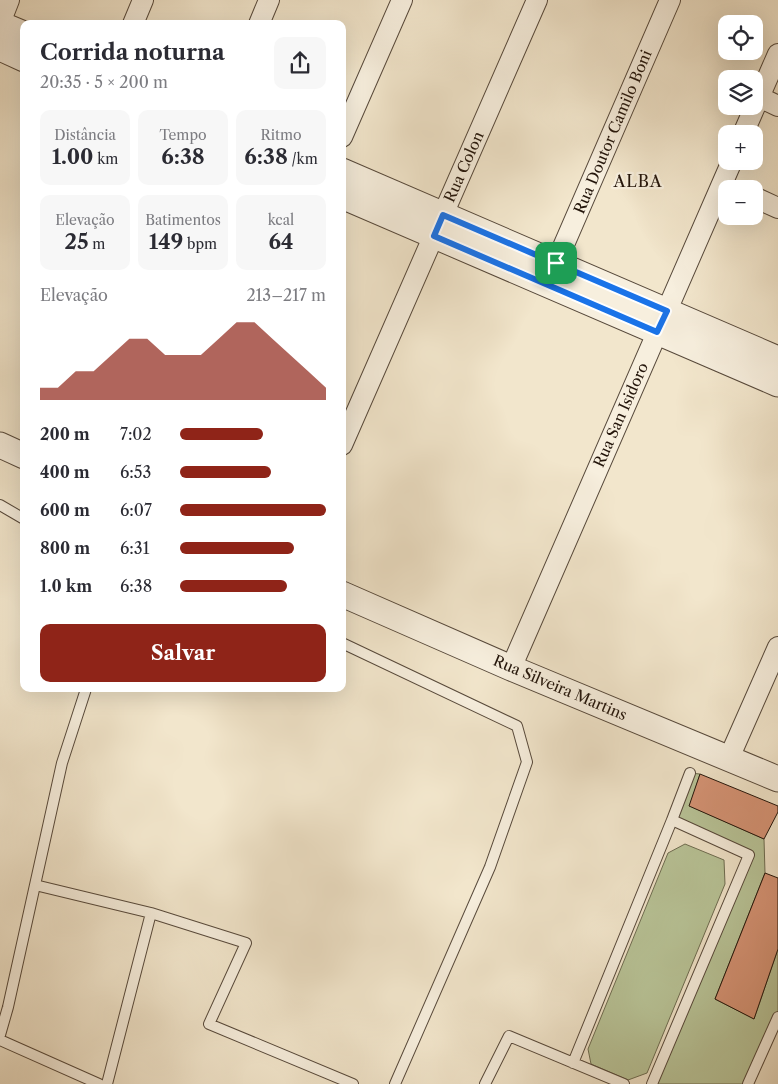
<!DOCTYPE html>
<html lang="pt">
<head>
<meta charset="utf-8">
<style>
	:root { --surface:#fff; --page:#f7f7f7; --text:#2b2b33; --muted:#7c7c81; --accent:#8f2418 }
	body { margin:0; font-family:"Libre Caslon Text",serif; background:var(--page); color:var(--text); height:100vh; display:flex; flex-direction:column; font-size:19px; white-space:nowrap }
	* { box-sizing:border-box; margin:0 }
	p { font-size:16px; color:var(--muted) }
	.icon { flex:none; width:28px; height:28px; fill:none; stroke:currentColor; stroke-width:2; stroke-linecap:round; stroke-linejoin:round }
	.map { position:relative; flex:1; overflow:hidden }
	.drawer { position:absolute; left:20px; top:20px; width:326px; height:672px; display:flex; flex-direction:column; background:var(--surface); border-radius:10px; box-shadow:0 5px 20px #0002 }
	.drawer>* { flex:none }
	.fabs { position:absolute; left:718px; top:15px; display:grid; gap:10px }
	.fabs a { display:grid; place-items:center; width:45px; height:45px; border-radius:10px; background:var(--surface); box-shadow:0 5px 20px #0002; font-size:25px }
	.pin { position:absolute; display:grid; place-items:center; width:42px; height:42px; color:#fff; margin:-21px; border-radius:10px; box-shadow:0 2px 8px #0006 }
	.round { display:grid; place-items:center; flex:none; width:52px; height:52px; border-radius:10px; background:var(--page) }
	.overview { display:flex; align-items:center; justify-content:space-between; height:85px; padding:0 20px }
	h1 { font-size:22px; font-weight:700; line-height:38px }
	.figures { display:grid; grid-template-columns:repeat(3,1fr); gap:8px; height:85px; padding:5px 20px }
	.figures div { display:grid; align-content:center; border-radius:10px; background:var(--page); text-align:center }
	.figures b { font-size:21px; font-weight:700 }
	.figures small { font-size:14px; font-weight:400 }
	.figures p { font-size:14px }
	.chart { height:140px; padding:10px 20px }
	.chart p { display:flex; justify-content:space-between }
	.chart svg { width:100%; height:90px; margin-top:5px; fill:var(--accent); opacity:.7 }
	.primary-button { display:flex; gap:10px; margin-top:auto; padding:10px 20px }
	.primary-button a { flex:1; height:58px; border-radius:10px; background:var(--accent); color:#fff; font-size:20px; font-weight:700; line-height:58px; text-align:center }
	ul { padding:0 20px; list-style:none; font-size:16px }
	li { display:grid; grid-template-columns:80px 60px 1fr; align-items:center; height:38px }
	li i { height:12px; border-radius:6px; background:var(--accent) }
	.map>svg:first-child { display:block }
	.green { fill:#b9c599; stroke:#6e6d52 }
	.building { fill:#d69476; stroke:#23150b }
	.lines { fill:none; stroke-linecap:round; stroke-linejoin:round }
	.service-casing { stroke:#57493b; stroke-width:12 }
	.minor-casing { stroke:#57493b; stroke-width:22 }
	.tertiary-casing { stroke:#57493b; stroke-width:27 }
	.service { stroke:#f7efde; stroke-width:10 }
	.minor { stroke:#f7efde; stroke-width:20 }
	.tertiary { stroke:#f7efde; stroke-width:25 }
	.route-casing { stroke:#fff; stroke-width:10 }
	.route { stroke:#1a73e8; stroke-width:6 }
	.labels { text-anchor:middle; stroke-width:4.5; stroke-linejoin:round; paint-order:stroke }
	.street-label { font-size:15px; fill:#23150b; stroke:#f7efde }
	.neighbourhood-label { font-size:16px; letter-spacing:1px; fill:#23150b; stroke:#f7efde }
</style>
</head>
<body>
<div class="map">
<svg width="778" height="1084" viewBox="0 0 778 1084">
	<rect width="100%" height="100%" fill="#f2e6cc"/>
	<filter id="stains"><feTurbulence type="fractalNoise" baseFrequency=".004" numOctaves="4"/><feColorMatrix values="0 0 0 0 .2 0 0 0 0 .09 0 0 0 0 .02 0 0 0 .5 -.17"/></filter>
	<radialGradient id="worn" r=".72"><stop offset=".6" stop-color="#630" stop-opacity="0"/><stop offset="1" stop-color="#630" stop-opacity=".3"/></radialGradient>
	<path class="green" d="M690,773L700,774L690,806L764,839L765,873L715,999L754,1019L778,949V1019L749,1084H652L748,855L672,820Z
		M685,844L724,860L725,884L647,1073L628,1080L591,1064L588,1049L668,853Z"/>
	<path class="building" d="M700,774L778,806V812L764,839L689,806Z
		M765,873L778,878V949L754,1019L715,999Z"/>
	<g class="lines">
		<g class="service-casing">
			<path id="service" d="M0,505L24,519
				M342,643L517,726L527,762L490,867L395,1084
				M672,820L690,773
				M35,885L151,913L246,943L209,1024L353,1084
				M0,1035L8,1007L62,763L86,689
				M0,1040L99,1084
				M573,1063L672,820L749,855L652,1084
				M107,1084L151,913
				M485,1084L509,1036L624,1084
				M748,1084L778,1017"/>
		</g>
		<g class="minor-casing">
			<path id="minor" d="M0,23L9,0
				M133,24L143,0
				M259,24L269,0
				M759,97L778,106
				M743,134L778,54
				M342,137L402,0
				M754,197L778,208
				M556,263L670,0
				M342,445L537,0
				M511,668L732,161
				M729,758L778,647"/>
		</g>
		<g class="tertiary-casing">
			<path id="tertiary" d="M0,24L24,34
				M0,48L24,59
				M342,171L778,359
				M342,196L778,384
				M0,445L24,456
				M342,594L511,668L778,779"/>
		</g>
		<use href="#service" class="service"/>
		<use href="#minor" class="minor"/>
		<use href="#tertiary" class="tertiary"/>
	</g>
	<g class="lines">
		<g class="route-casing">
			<path id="route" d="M443,215L667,311L657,332L434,236Z"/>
		</g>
		<use href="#route" class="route"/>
	</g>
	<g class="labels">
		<g class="street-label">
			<text transform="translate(613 132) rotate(-67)" y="5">Rua Doutor Camilo Boni</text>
			<text transform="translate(464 167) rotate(-66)" y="5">Rua Colon</text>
			<text transform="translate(621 415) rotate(-66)" y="5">Rua San Isidoro</text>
			<text transform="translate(560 688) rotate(23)" y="5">Rua Silveira Martins</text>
		</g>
		<g class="neighbourhood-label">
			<text x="638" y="187">ALBA</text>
		</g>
	</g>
	<rect width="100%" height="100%" filter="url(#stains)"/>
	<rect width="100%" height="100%" fill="url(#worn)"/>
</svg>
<div class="fabs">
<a><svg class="icon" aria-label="locate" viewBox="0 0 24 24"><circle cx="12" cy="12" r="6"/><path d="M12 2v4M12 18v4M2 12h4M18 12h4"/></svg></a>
<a><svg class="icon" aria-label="layers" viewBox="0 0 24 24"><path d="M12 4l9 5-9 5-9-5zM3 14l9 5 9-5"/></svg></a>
<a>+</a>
<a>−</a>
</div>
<div class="pin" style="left:556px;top:263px;background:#1e9e55"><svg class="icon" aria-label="arrive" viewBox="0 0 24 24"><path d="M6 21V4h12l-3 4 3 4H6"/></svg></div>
<section class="drawer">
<div class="overview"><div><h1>Corrida noturna</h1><p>20:35 · 5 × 200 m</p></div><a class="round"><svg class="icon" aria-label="share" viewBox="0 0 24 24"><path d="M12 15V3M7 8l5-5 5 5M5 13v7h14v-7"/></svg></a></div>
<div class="figures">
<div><p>Distância</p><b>1.00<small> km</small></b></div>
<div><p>Tempo</p><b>6:38</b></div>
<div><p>Ritmo</p><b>6:38<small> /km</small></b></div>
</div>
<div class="figures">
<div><p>Elevação</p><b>25<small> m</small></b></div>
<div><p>Batimentos</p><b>149<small> bpm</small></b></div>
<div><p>kcal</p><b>64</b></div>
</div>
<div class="chart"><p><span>Elevação</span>213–217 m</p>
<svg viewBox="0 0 160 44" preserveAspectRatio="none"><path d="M0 44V38L10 38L20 30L30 30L40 22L50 14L60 14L70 22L80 22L90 22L100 14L110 6L120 6L130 14L140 22L150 30L160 38V44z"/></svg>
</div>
<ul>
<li><b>200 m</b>7:02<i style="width:57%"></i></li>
<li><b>400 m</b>6:53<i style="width:62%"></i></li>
<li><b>600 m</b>6:07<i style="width:100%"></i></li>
<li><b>800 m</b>6:31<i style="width:78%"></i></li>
<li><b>1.0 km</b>6:38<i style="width:73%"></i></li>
</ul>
<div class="primary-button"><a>Salvar</a></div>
</section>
</div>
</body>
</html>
